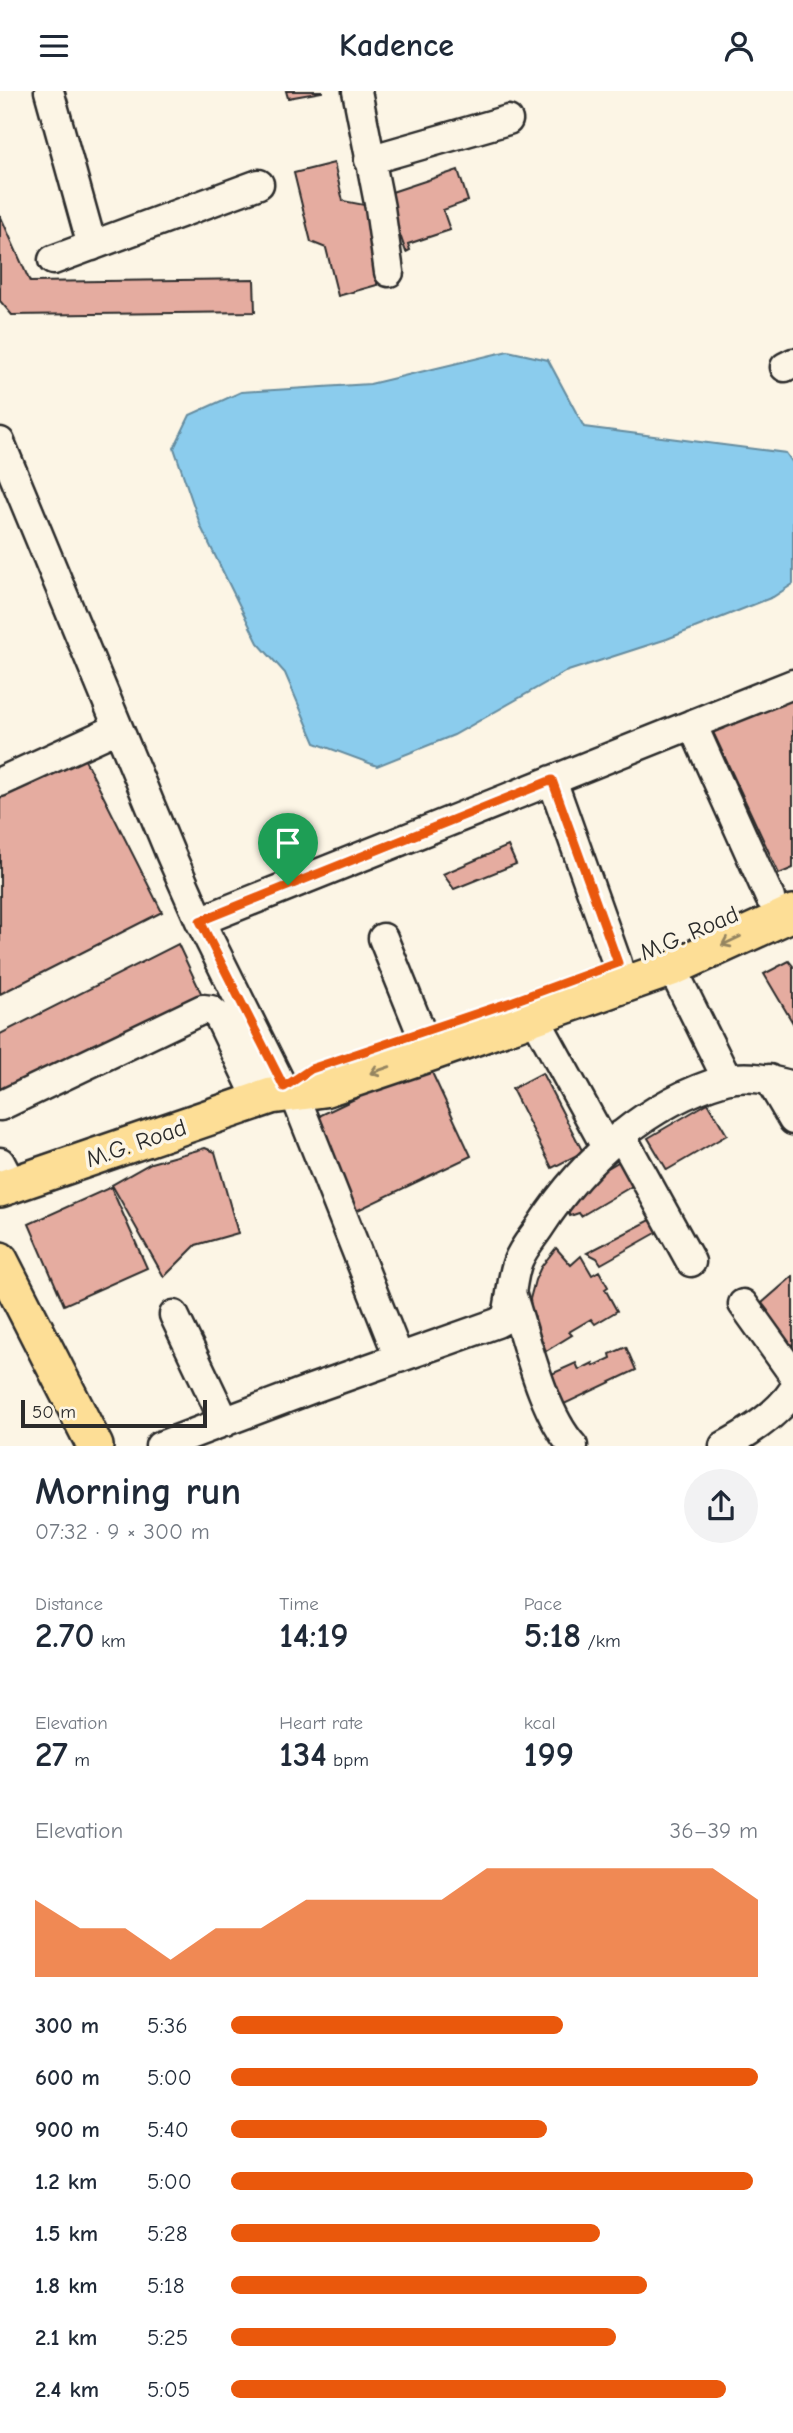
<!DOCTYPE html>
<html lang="en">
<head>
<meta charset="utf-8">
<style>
	:root { --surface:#fff; --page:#f2f2f3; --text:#1f2937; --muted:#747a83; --accent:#ea580c }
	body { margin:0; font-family:"Comic Neue",sans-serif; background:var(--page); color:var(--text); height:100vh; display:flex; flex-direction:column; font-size:26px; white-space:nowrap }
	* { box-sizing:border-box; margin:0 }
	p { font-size:23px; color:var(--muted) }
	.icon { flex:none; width:38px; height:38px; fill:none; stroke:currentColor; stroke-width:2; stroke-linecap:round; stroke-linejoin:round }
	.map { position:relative; height:1355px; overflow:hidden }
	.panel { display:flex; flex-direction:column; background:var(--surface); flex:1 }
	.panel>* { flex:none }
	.scale { position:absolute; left:21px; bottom:18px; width:186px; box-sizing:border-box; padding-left:7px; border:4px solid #2b2b2b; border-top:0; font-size:19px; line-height:24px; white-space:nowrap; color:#2b2b2b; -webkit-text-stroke:5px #fcf5e5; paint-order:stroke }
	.pin { position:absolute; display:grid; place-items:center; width:60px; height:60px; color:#fff; margin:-72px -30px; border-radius:50% 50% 50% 0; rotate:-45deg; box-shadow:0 0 7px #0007 }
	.pin .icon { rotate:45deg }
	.round { display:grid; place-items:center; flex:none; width:74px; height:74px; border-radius:37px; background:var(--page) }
	.summary { display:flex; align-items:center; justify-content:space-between; height:119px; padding:0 35px }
	h1 { font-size:38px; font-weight:800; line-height:52px }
	.figures { display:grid; grid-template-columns:repeat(3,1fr); gap:10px; height:119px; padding:7px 35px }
	.figures div { display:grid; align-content:center }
	.figures b { font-size:35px; font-weight:800 }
	.figures small { font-size:19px; font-weight:400 }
	.figures p { font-size:19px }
	.chart { height:196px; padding:14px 35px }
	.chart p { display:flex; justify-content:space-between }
	.chart svg { width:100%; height:126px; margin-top:7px; fill:var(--accent); opacity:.7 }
	ul { padding:0 35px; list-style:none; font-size:23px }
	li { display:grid; grid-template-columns:112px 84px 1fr; align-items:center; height:52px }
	li i { height:18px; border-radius:9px; background:var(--accent) }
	header { display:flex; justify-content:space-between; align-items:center; height:91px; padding:0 35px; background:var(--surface); font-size:32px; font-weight:800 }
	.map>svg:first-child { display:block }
	.water { fill:#8bcced; stroke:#658c9f; stroke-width:2 }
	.building { fill:#e5aca0; stroke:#2b2b2b; stroke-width:2 }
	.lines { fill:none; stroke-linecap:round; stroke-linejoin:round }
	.minor-casing { stroke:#2b2b2b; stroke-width:33 }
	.major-casing { stroke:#2b2b2b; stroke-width:40 }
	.minor { stroke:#fcf5e5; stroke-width:28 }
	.major { stroke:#fdde96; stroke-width:35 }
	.oneway { stroke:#948460 }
	.route-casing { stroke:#fff; stroke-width:14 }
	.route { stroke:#ea580c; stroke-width:9 }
	.labels { text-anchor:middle; stroke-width:7; stroke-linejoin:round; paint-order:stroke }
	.street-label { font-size:24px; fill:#2b2b2b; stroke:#fcf5e5 }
</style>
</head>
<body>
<header><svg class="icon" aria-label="menu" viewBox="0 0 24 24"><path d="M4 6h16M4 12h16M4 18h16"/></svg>Kadence<svg class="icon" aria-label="person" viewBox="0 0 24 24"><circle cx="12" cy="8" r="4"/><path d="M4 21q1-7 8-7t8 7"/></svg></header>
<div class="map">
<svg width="793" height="1355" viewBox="0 0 793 1355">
	<rect width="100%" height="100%" fill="#fcf5e5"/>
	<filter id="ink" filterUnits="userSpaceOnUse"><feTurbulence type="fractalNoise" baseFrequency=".0143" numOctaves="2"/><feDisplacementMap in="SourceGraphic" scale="14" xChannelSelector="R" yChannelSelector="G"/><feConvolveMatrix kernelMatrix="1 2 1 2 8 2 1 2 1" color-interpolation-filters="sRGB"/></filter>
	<g filter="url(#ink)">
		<path class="water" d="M508,260L548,269L584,336L786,362L793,372V493L773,506L667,548L565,581L454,644L377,675L315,652L285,582L258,552L201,436L174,357L190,324L241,301L370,293Z"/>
		<path class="building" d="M286,0H322V1L288,7Z
			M334,72L343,110L380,117L377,194L338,205L326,157L311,151L294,82Z
			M458,79L468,110L443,119L450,139L408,153L410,159L406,161L386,103Z
			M0,124L30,191L254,188L255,221L12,224L0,210Z
			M793,607V777L779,783L713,641Z
			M81,661L162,821L0,903V702Z
			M508,755L516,773L454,798L443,783Z
			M178,853L203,906L0,1009V943Z
			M789,870L793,875V932L764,883Z
			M428,973L471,1065L356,1120L315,1032L321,1024Z
			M542,982L583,1061L552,1077L512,998Z
			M708,1012L727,1044L667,1079L648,1047Z
			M205,1057L215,1061L238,1142L196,1154L164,1186L112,1094L151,1072Z
			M625,1067L639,1091L581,1125L579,1122L570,1125L567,1119L589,1088Z
			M111,1096L147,1177L64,1214L29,1133Z
			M658,1125L665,1137L601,1173L597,1167L587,1162Z
			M556,1157L571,1174L581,1165L592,1184L599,1180L608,1196L605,1198L617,1220L595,1233L591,1228L569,1241L572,1244L546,1260L532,1225L530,1208L535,1189L541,1176Z
			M793,1185V1263L761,1227L768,1220L762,1212Z
			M626,1256L636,1279L560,1315L547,1285L576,1272L579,1279L593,1272L594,1275L611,1267L610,1263Z"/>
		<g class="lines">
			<g class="minor-casing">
				<path id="minor" d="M49,0L92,155
					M357,0L380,117L389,181
					M369,69L508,29
					M53,169L259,93
					M785,276L793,272
					M0,351L170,762L200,830L283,997
					M692,633L770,807
					M552,689L617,872
					M0,691L118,637
					M200,830L793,593
					M383,847L421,941
					M672,877L727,988
					M534,925L606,1056
					M769,988L793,1029
					M294,1002L399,1267
					M0,1015L203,918L211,919L219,926L259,1010
					M621,1044L691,1171
					M0,1071L12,1094
					M511,1202C526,1246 542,1321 573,1355
					M743,1213L793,1283
					M174,1224L225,1331
					M160,1355L311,1298L497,1232L506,1227C512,1208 511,1188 518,1170C523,1157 534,1145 541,1134C584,1068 648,1011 725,989C747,983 772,989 793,995
					M724,1355C748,1342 778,1323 793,1300"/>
			</g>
			<g class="major-casing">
				<path id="major" d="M0,1098L271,1005L324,998L431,962L672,877L793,822
					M0,1169L95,1355"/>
			</g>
			<use href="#minor" class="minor"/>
			<use href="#major" class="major"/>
		</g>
		<defs><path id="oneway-shaft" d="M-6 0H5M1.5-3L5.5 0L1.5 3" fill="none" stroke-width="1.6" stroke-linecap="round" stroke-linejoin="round" transform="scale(1.75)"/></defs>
		<g class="oneway">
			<use href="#oneway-shaft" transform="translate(731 850) rotate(155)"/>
			<use href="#oneway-shaft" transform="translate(380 979) rotate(161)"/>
		</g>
	</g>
	<g class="lines" filter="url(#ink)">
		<g class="route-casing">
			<path id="route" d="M552,689L618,872L511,911L311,978L284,996L200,830Z"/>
		</g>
		<use href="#route" class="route"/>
	</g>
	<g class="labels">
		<g class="street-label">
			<text transform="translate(689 842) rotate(-23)" y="8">M.G. Road</text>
			<text transform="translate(136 1052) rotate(-19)" y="8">M.G. Road</text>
		</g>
	</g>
</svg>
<div class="scale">50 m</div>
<div class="pin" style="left:288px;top:794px;background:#1e9e55"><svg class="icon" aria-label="arrive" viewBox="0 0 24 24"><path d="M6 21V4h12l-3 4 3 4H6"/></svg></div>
</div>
<section class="panel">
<div class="summary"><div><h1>Morning run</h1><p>07:32 · 9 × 300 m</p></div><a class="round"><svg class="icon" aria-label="share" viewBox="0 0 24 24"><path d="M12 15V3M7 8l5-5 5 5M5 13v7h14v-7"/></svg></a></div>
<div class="figures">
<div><p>Distance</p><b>2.70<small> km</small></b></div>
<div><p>Time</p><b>14:19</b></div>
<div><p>Pace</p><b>5:18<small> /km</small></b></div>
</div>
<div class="figures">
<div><p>Elevation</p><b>27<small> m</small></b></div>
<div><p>Heart rate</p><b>134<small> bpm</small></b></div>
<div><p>kcal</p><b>199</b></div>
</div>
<div class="chart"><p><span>Elevation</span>36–39 m</p>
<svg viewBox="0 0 160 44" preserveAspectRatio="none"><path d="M0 44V17L10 27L20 27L30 38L40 27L50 27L60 17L70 17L80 17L90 17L100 6L110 6L120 6L130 6L140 6L150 6L160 17V44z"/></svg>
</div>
<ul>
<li><b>300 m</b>5:36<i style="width:63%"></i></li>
<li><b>600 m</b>5:00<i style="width:100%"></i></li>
<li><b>900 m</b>5:40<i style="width:60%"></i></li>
<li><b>1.2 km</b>5:00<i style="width:99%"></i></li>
<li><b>1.5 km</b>5:28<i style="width:70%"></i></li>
<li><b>1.8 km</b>5:18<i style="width:79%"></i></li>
<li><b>2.1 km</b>5:25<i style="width:73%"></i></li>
<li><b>2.4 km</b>5:05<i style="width:94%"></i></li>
</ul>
</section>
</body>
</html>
